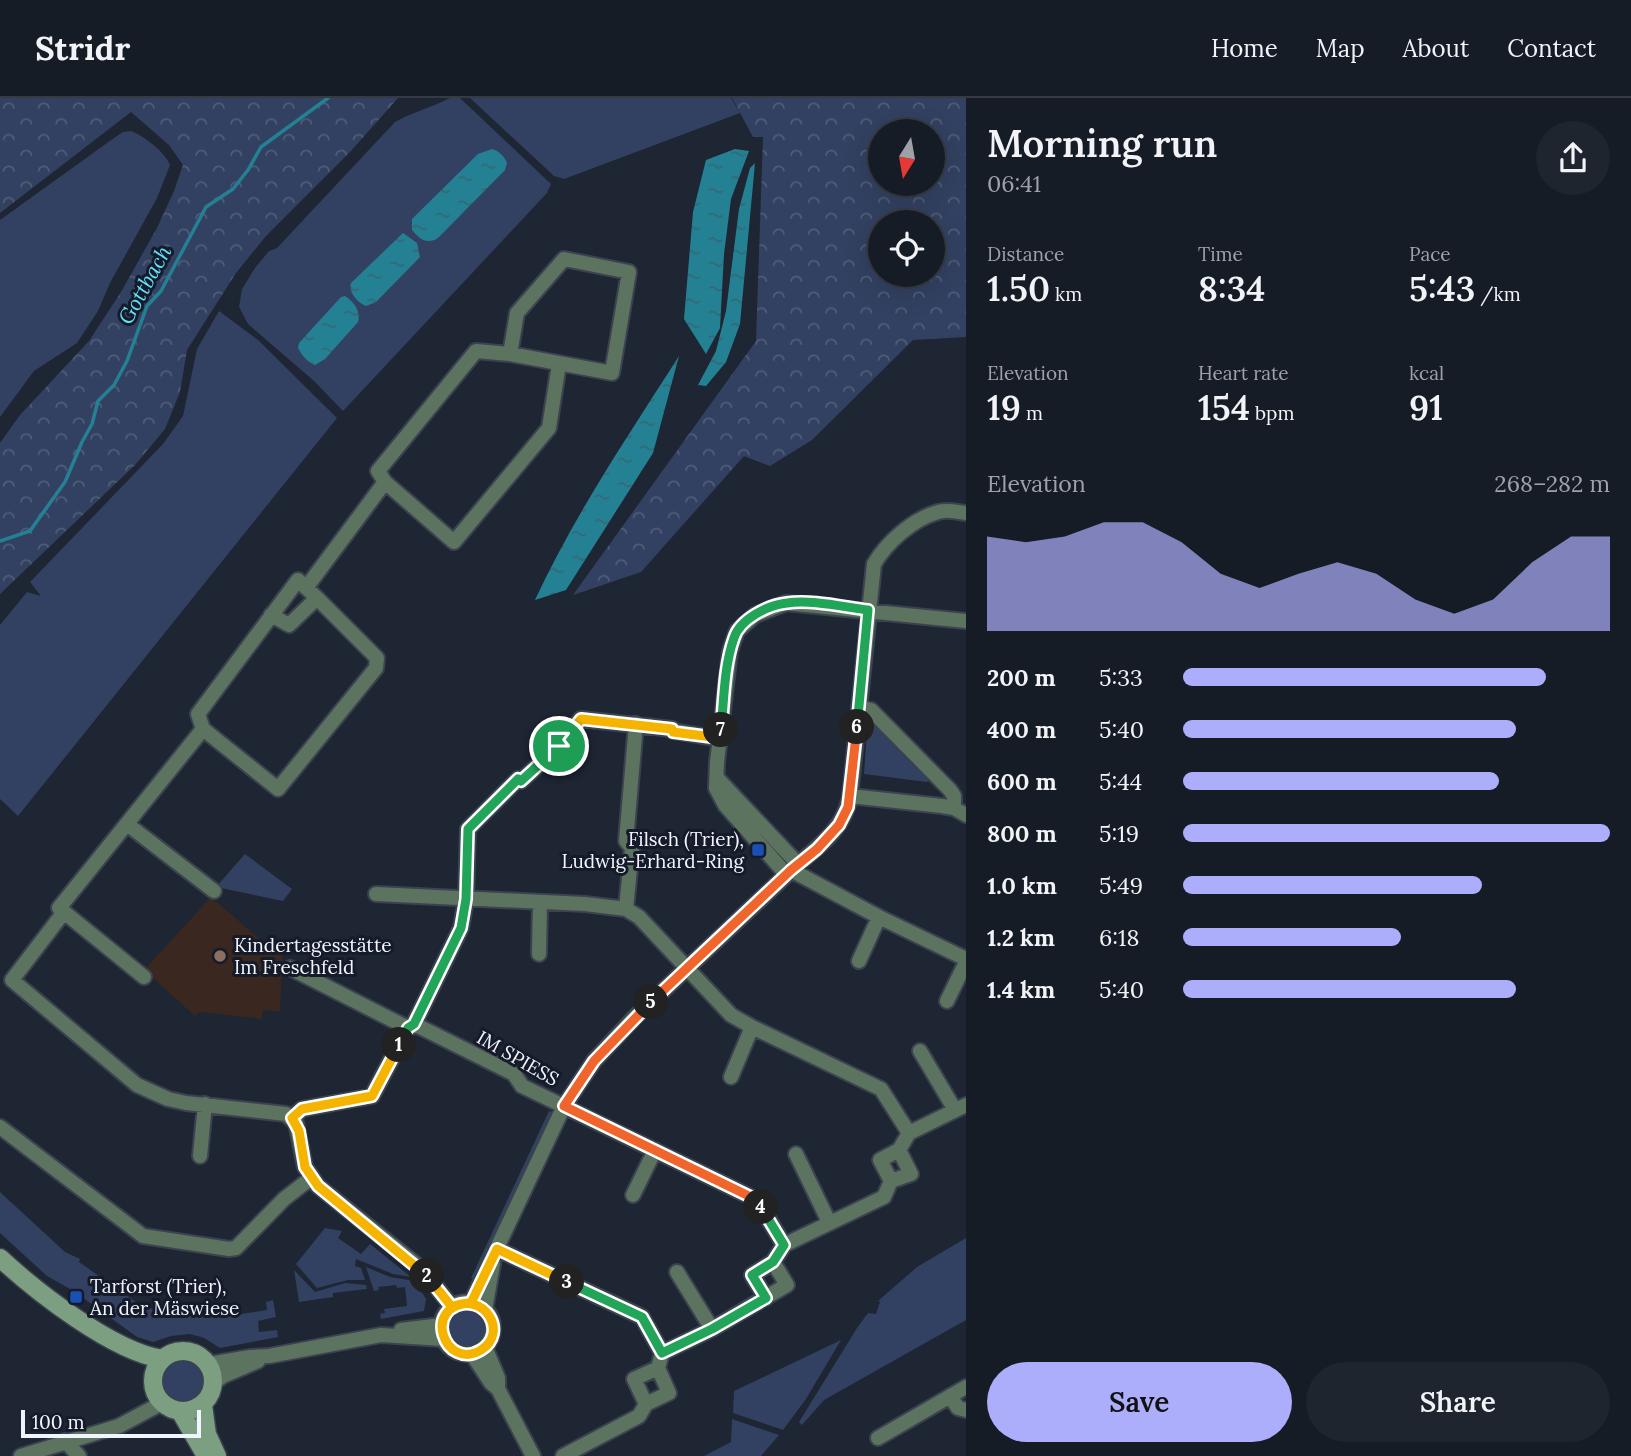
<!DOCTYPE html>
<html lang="en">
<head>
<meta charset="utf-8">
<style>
	:root { --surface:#161c26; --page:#1f252e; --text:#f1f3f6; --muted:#9ea1a7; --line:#353a43; --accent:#adaefb }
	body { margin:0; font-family:Lora,serif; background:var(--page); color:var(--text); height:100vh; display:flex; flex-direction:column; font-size:26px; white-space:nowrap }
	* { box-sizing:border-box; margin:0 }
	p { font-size:23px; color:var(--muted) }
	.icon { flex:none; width:38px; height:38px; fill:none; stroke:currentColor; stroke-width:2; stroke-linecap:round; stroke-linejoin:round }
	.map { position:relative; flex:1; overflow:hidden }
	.sheet { display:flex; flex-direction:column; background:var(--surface); width:665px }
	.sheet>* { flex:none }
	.needle { width:46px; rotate:191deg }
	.fabs { position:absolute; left:868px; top:21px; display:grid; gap:14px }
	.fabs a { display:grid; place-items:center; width:77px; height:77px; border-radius:50%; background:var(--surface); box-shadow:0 7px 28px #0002,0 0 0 2px var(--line); font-size:35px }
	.scale { position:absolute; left:21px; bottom:18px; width:180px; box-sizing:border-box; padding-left:7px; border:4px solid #f0f5ff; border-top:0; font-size:19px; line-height:24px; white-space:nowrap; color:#f0f5ff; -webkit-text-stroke:5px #151b29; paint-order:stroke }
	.pin { position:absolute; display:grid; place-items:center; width:60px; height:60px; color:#fff; margin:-30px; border:4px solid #fff; border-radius:50%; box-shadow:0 2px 7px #0007 }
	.km { position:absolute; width:35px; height:35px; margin:-18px; border-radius:50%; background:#222; color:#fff; font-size:19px; line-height:35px; text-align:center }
	.round { display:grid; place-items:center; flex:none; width:74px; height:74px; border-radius:37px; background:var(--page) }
	.summary { display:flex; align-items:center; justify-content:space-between; height:119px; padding:0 21px }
	h1 { font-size:38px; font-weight:600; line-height:52px }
	.figures { display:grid; grid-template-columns:repeat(3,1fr); gap:10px; height:119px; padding:7px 21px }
	.figures div { display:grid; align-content:center }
	.figures b { font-size:35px; font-weight:600 }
	.figures small { font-size:19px; font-weight:400 }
	.figures p { font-size:19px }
	.chart { height:196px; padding:14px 21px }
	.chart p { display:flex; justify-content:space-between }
	.chart svg { width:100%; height:126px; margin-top:7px; fill:var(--accent); opacity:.7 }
	.primary-button { display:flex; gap:14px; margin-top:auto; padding:14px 21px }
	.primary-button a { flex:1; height:80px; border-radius:42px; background:var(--accent); color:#111; font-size:28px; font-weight:600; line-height:80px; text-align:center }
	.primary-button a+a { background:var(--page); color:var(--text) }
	ul { padding:0 21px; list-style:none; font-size:23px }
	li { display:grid; grid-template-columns:112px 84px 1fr; align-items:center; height:52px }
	li i { height:18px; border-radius:9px; background:var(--accent) }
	header { display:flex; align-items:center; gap:42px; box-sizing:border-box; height:98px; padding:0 35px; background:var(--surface); border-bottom:2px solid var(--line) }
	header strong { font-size:33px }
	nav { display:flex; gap:38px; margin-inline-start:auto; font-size:24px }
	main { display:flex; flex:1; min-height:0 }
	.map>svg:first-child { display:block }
	.education { fill:#392720 }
	.green { fill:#324161 }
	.forest { fill:url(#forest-crowns); fill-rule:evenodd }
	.water { fill:url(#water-ripples) }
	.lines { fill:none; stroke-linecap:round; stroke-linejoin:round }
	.stream { stroke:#248194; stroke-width:3.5 }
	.minor-casing { stroke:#3b4250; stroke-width:18 }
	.secondary-casing { stroke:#3b4250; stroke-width:21 }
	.minor { stroke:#5c7360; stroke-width:14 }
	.secondary { stroke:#7b9f80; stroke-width:18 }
	.split-1-casing { stroke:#fff; stroke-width:14 }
	.split-2-casing { stroke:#fff; stroke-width:14 }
	.split-3-casing { stroke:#fff; stroke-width:14 }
	.split-4-casing { stroke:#fff; stroke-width:14 }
	.split-5-casing { stroke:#fff; stroke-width:14 }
	.split-6-casing { stroke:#fff; stroke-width:14 }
	.split-7-casing { stroke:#fff; stroke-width:14 }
	.split-8-casing { stroke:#fff; stroke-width:14 }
	.split-1 { stroke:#22a559; stroke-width:9 }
	.split-2 { stroke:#f5b400; stroke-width:9 }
	.split-3 { stroke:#f5b400; stroke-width:9 }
	.split-4 { stroke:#22a559; stroke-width:9 }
	.split-5 { stroke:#f0652b; stroke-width:9 }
	.split-6 { stroke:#f0652b; stroke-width:9 }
	.split-7 { stroke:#22a559; stroke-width:9 }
	.split-8 { stroke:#f5b400; stroke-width:9 }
	.transit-dot { fill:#1a4fb4; stroke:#151b29; stroke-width:2.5 }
	.education-dot { fill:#8d6e63; stroke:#151b29; stroke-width:2.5 }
	.labels { text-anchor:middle; stroke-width:6; stroke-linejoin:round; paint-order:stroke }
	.poi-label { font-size:19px; fill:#f0f5ff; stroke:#151b29; text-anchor:start }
	.street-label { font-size:19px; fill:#f0f5ff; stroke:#151b29 }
	.water-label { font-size:21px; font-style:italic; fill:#63e2fd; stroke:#151b29 }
</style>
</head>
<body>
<header>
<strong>Stridr</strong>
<nav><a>Home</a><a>Map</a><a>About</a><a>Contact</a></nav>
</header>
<main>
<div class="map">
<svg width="966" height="1358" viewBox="0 0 966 1358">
	<defs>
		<pattern id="forest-crowns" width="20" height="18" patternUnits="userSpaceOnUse" patternTransform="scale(1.75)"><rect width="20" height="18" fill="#324161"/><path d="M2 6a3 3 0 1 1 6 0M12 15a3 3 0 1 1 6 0" fill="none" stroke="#505d79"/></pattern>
		<pattern id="water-ripples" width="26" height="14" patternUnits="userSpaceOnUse" patternTransform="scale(1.75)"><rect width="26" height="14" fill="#248194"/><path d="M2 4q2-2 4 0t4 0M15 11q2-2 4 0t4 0" fill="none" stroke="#346874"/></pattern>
	</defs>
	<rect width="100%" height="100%" fill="#1e2533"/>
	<path class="education" d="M211,799L261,842L283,844L280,914L263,912L262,921L199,914L195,918L144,872Z"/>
	<path class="green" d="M450,0H460L551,86L547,95L343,313L314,283L248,226L239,209L242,191L255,170L269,153L277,150L395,24C413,14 432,9 450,0Z
		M470,0H731L740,15L564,81L554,78Z
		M131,33C144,38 165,54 170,67L157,100L110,185L98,213L77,245L34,273L0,319V122L114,40L123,34Z
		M219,213L258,242L337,320L18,718L0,701V527L27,494L41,498L30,484L163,346L183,318L197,251Z
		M868,618L933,680L927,684L864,676Z
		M245,756L292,791L283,803L216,789Z
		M549,1013L554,1015L476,1182L471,1180Z
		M0,1094L65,1154L80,1161L79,1164L146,1211L191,1207L228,1218L267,1212L266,1204L273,1202L276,1219L258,1223L259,1234L277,1232L278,1239L220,1250L204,1240L190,1236L171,1238L153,1244L137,1239L72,1192L47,1178L0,1135Z
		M325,1130L342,1133L338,1140L361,1156L370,1146L411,1179L393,1176L356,1161L355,1168L361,1170L365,1182H348L317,1190L296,1166Z
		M966,1140V1222L824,1302L802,1327L799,1324L857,1230L868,1215L876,1216L880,1204L878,1203L917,1169Z
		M366,1169L390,1179L415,1183L426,1201L424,1213L381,1221L380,1216L385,1215L384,1211L407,1208L405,1189L397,1190L396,1187L378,1189L379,1192L374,1193Z
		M294,1172L315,1194L345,1185L366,1187L367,1191L333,1195V1199L299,1204Z
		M448 1231a20 20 0 1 1 40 0a20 20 0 1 1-40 0Z
		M841,1242L806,1301L783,1332L733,1315L734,1293Z
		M160 1282a23 23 0 1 1 46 0a23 23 0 1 1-46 0Z
		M732,1321L779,1337L761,1358H704L731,1344Z"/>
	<path class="forest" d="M0,0H398L350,54L266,138L236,175L187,252L180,294L165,331L135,367L0,496V345L20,317L89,243L121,194L157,130L174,93L183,67L169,47L131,14L0,115Z
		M732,0H966V239L913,242L812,342L770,368L744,358L641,474L573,497L756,243L763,39H753ZM880,33H933V86H880ZM880,124H933V177H880Z"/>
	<path class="water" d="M492,51C499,53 504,58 507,65L505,72L437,141C425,146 420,141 412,132V121L478,56Z
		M735,51L749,53L731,101L724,156L720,230L706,256L684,221L693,114L706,62Z
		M755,65L740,226L726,264L706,288L698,287L716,253L726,213L739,111L750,70Z
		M403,135L417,145L420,159L376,204L366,208C358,205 348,194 351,185Z
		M345,198C354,204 361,213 358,224L325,261L315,267C307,264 302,257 298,250L299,245L341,199Z
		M679,258L653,355L566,492L535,502C575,416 628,338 679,258Z"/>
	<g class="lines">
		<path class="stream" d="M0,443L30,433L65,384L82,344L92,326L98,303L114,287L127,263L147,208L161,193L206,109L233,91L248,72L261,49L328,0"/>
		<g class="minor-casing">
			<path id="minor" d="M385,384L454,444L549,330L559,266
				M306,490L385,384L378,373L476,253L510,256L612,275L629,174L564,161L517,215L510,256
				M271,517L289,527L317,500L298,482L198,616L203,631L59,810L64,814L12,882L137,987L168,1001L186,1005L286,1016L296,1025L305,1069L318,1088L423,1172L452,1209
				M859,609L871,612L950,692L954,698V710
				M203,631L278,691L376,570L377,560L317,500
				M717,680L798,766
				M850,698L942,708L954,710L966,717
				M127,726L214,793
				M791,772L879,819L966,861
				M786,776L725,707L716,690L717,664L730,553L737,533L755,517L786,505L966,523
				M376,796L585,806L626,811L639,819L731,917L752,929L881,991L909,1035
				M626,811L632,750L626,743L636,626
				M64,814L144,879
				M539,856L540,804
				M859,863L879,819
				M290,870L408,930
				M947,903L966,864
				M414,926L514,976L522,988L757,1102L784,1147
				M920,953L955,1012
				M731,979L752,929
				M292,1020L302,1011L372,998L408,930L414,926L461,830L466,801L468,731L518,681L521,683L559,648L581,621L672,631L673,633L720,641
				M0,1029L143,1138L229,1151L236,1150L284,1101L311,1080
				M796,1056L829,1124
				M200,1058L205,1006
				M891,1083L911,1076L899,1052
				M633,1097L655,1052
				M497,1151L642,1219L662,1255
				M677,1174L712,1231
				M766,1200L752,1177L773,1164
				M441 1230a26 26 0 1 1 52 0a26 26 0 1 1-52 0Z
				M471,1205L564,1008L594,963L634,920L798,766C821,747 845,729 850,698L874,466C887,444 913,421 938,414C947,411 957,414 966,415
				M485,1212L493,1166
				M401,1232L441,1227
				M485,1249L498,1280V1291
				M472,1256L491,1285L498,1291L533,1358
				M209,1266L250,1259L269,1258L381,1237L443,1241
				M214,1285L223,1278L258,1263
				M950,1298L958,1310L966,1312
				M646,1306L634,1281L658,1270
				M878,1340L966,1289
				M65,1343L79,1358
				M21,1358L119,1328L162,1305
				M563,1358L639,1318L646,1306L669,1295L658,1270L662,1255L712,1231L787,1187L773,1164L784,1147L884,1099L891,1083L880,1062L899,1052L909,1035L966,1007"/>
		</g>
		<g class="secondary-casing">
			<path id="secondary" d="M0,1160C37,1194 112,1253 162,1261
				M153 1283a30 30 0 1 1 60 0a30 30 0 1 1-60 0Z
				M203,1307L207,1336L217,1358
				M180,1313L206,1358"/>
		</g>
		<use href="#minor" class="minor"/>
		<use href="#secondary" class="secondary"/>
	</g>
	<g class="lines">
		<g class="split-1-casing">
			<path id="split-1" d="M399,947L408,930L414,926L461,830L466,801L468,731L518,681L521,683L559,648"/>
		</g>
		<g class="split-2-casing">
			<path id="split-2" d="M399,947L372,998L302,1011L292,1020L299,1033L305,1069L318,1088L427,1178"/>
		</g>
		<g class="split-3-casing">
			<path id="split-3" d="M427,1178L452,1209C485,1193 509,1235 481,1252C445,1274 420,1206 471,1205L497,1151L567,1184"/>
		</g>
		<g class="split-4-casing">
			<path id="split-4" d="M567,1184L642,1219L662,1255L712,1231L766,1200L752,1177L773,1164L784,1147L761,1109"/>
		</g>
		<g class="split-5-casing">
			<path id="split-5" d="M651,904L594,963L564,1008L757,1102L761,1109"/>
		</g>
		<g class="split-6-casing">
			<path id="split-6" d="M651,904L791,772L817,751L839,727L848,709L857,629"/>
		</g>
		<g class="split-7-casing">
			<path id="split-7" d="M721,632C724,602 724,568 734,540C740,521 768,507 787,505C810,501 844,509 868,512L857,629"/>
		</g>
		<g class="split-8-casing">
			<path id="split-8" d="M559,648L581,621L672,631L673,634L720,640L721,632"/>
		</g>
		<use href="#split-1" class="split-1"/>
		<use href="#split-2" class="split-2"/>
		<use href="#split-3" class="split-3"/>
		<use href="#split-4" class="split-4"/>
		<use href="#split-5" class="split-5"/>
		<use href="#split-6" class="split-6"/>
		<use href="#split-7" class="split-7"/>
		<use href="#split-8" class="split-8"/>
	</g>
	<g class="transit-dot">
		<rect x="751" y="745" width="14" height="14" rx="3.5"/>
		<rect x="69" y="1192" width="14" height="14" rx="3.5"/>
	</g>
	<circle class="education-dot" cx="220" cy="858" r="7"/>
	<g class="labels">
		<g class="poi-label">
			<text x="744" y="748" text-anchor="end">Filsch (Trier),<tspan x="744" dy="22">Ludwig-Erhard-Ring</tspan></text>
			<text x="234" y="854">Kindertagesstätte<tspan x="234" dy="22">Im Freschfeld</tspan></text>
			<text x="90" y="1195">Tarforst (Trier),<tspan x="90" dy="22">An der Mäswiese</tspan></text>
		</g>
		<g class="street-label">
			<text transform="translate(518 960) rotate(30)" y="7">IM SPIESS</text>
		</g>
		<g class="water-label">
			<text transform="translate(145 187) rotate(-61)" y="7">Gottbach</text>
		</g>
	</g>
</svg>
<div class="fabs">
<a><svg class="needle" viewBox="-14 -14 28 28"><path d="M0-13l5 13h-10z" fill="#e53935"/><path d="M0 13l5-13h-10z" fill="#9ea1a7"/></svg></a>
<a><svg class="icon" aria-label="locate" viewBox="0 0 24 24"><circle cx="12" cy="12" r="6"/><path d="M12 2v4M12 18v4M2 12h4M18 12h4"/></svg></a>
</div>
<div class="scale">100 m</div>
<div class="pin" style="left:559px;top:648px;background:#1e9e55"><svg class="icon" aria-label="arrive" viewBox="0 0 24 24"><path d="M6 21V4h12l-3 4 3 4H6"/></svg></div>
<b class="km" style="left:399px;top:947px">1</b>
<b class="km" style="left:427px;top:1178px">2</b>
<b class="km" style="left:567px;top:1184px">3</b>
<b class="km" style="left:761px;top:1109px">4</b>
<b class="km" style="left:651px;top:904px">5</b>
<b class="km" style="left:857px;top:629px">6</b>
<b class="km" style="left:721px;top:632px">7</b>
</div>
<section class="sheet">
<div class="summary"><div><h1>Morning run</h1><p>06:41</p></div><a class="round"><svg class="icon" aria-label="share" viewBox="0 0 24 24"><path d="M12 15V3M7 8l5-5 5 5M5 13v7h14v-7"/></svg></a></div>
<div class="figures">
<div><p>Distance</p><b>1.50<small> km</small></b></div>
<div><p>Time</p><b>8:34</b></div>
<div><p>Pace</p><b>5:43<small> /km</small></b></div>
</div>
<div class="figures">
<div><p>Elevation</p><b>19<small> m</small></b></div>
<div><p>Heart rate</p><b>154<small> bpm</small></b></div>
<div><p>kcal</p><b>91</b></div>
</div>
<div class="chart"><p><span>Elevation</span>268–282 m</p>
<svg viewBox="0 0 160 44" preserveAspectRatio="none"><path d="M0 44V11L10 13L20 11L30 6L40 6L50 13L60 24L70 29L80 24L90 20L100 24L110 33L120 38L130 33L140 20L150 11L160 11V44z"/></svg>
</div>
<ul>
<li><b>200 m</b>5:33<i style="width:85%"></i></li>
<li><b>400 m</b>5:40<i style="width:78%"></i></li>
<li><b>600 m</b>5:44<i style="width:74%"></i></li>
<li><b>800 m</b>5:19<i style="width:100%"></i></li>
<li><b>1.0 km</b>5:49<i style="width:70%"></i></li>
<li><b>1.2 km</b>6:18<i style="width:51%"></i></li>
<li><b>1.4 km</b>5:40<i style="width:78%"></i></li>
</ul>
<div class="primary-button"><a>Save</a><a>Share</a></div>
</section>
</main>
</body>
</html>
